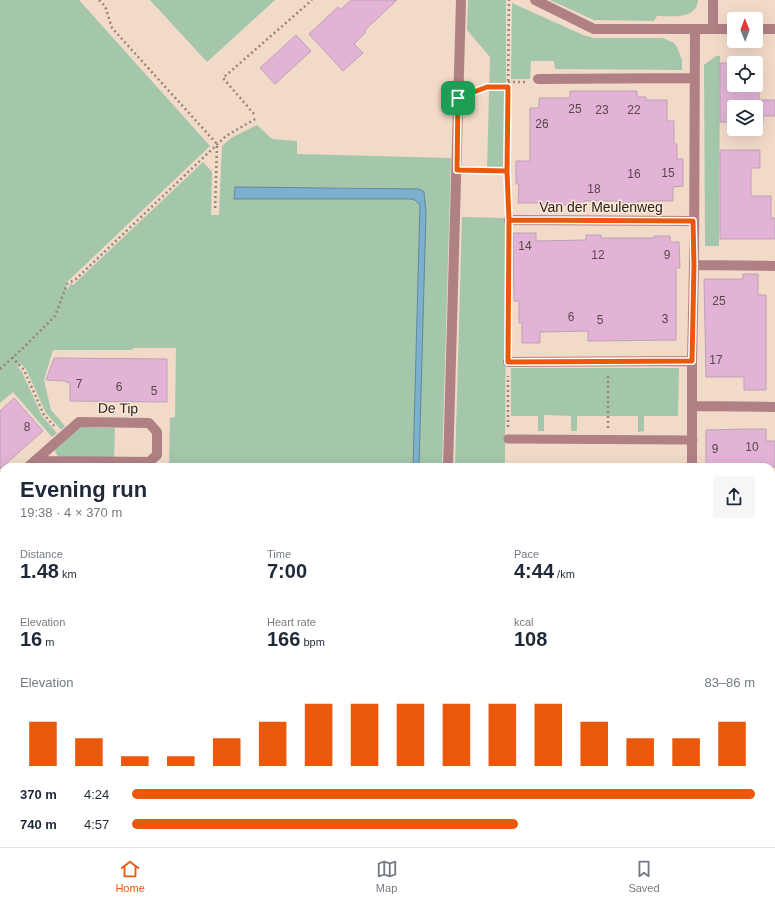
<!DOCTYPE html>
<html lang="en">
<head>
<meta charset="utf-8">
<style>
	:root { --surface:#fff; --page:#f6f6f7; --text:#1f2937; --muted:#747a83; --line:#e0e1e3; --accent:#ea580c }
	body { margin:0; font-family:Helvetica,sans-serif; background:var(--page); color:var(--text); height:100vh; display:flex; flex-direction:column; font-size:15px; white-space:nowrap }
	* { box-sizing:border-box; margin:0 }
	p { font-size:13px; color:var(--muted) }
	.icon { flex:none; width:22px; height:22px; fill:none; stroke:currentColor; stroke-width:2; stroke-linecap:round; stroke-linejoin:round }
	.map { position:relative; flex:1; overflow:hidden }
	.drawer { position:absolute; left:0px; top:463px; width:775px; height:384px; display:flex; flex-direction:column; background:var(--surface); border-radius:12px 12px 0 0; box-shadow:0 4px 16px #0002 }
	.drawer>* { flex:none }
	.needle { width:26px; rotate:359deg }
	.buttons { position:absolute; left:727px; top:12px; display:grid; gap:8px }
	.buttons a { display:grid; place-items:center; width:36px; height:36px; border-radius:4px; background:var(--surface); box-shadow:0 4px 16px #0002; font-size:20px }
	.pin { position:absolute; display:grid; place-items:center; width:34px; height:34px; color:#fff; margin:-17px; border-radius:8px; box-shadow:0 2px 6px #0006 }
	.round { display:grid; place-items:center; flex:none; width:42px; height:42px; border-radius:4px; background:var(--page) }
	.head { display:flex; align-items:center; justify-content:space-between; height:68px; padding:0 20px }
	h1 { font-size:22px; font-weight:700; line-height:30px }
	.stats { display:grid; grid-template-columns:repeat(3,1fr); gap:6px; height:68px; padding:4px 20px }
	.stats div { display:grid; align-content:center }
	.stats b { font-size:20px; font-weight:700 }
	.stats small { font-size:11px; font-weight:400 }
	.stats p { font-size:11px }
	.chart { height:112px; padding:8px 20px }
	.chart p { display:flex; justify-content:space-between }
	.chart svg { width:100%; height:72px; margin-top:4px; stroke:var(--accent); stroke-width:6 }
	ul { padding:0 20px; list-style:none; font-size:13px }
	li { display:grid; grid-template-columns:64px 48px 1fr; align-items:center; height:30px }
	li i { height:10px; border-radius:5px; background:var(--accent) }
	.tab-bar { display:flex; justify-content:space-around; align-items:center; height:56px; border-top:1px solid var(--line); background:var(--surface); font-size:11px; color:var(--muted) }
	.tab-bar a { display:grid; justify-items:center; gap:2px }
	.tab-bar .on { color:var(--accent) }
	.map>svg:first-child { display:block }
	.green { fill:#a4c6ab }
	.water { fill:#7bb1ce; stroke:#638699 }
	.building { fill:#e2b3d6; stroke:#baa3b4 }
	.lines { fill:none; stroke-linecap:round; stroke-linejoin:round }
	.path { stroke:#978679; stroke-width:2.5; stroke-dasharray:2 3; stroke-linecap:butt }
	.lane { stroke:#af8084; stroke-width:9 }
	.street { stroke:#af8084; stroke-width:10 }
	.route-casing { stroke:#fff; stroke-width:8 }
	.route { stroke:#ea580c; stroke-width:5 }
	.labels { text-anchor:middle; stroke-width:3; stroke-linejoin:round; paint-order:stroke }
	.number-label { font-size:12px; fill:#5a474a }
	.street-label { font-size:14px; fill:#2c231c; stroke:#fce9d9 }
</style>
</head>
<body>
<div class="map">
<svg width="775" height="847" viewBox="0 0 775 847">
	<rect width="100%" height="100%" fill="#f2dac8"/>
	<path class="green" d="M0,0H79L210,146L66,283L67,290L71,283L73,285L203,162L212,172L211,215H219L222,146L231,138L257,125L272,139L297,141V154L451,158L442,467H419L425,197L373,188L235,187L234,198L411,199L415,200L420,205L413,467H169L170,418L175,417L176,348H133L132,350H53L44,380L51,410L65,426L61,430L46,413L26,369L20,363L17,366L22,372L42,416L57,433L52,437L13,392L0,403Z
		M150,0H275L207,62Z
		M468,0H506V167L487,168L490,57L467,30Z
		M550,0H698V1C695,20 672,16 657,16L654,21L594,20Z
		M512,3L583,35L594,38H663L674,43L677,47L682,60V70L555,69L554,61H531L530,79H511Z
		M716,56H720L719,246H705V243L704,65Z
		M462,217L506,218L505,465H496L495,467H455Z
		M511,368H679L678,416H644V431L638,432V416H577V431H571V416L544,415V431H538V416H511Z
		M79,427L115,428L114,459L59,458L55,451L56,447Z
		M0,539H4V585H2L4,597L0,595Z
		M771,555H775V605L771,603Z
		M771,620L775,621V761L771,759Z"/>
	<path class="water" d="M235,187L419,189L424,192L426,212L419,467H413L420,205L415,200L411,199H234Z"/>
	<path class="building" d="M351,0H397L365,30L366,32L354,44L363,53L343,71L309,34L338,7L340,10Z
		M296,35L311,51L275,84L260,68Z
		M720,63H734V85H756V63H734H759V100H775V116H763V122H756V107H734V122H720Z
		M570,91H637V97H646V100H667V121H674V144H677V159H683V186L673,187V201H638V203H620V201H584V205H542V203H518L519,184H516V161H530V108H539V98H570Z
		M720,150H760V168H751V196H771V218H775V239H720Z
		M513,233H536V241L586,240V235H601V238H654V236H670V242H679L680,268H676V340L588,341V331L540,332V343H522V323H519V301H514Z
		M743,274H758V295H766V390H744V377H706L704,279H743Z
		M54,358L167,359V402L70,401V383L66,382V381L46,380Z
		M14,398L43,431L0,469V411Z
		M748,429H766V441H775V467H706V430Z"/>
	<g class="lines">
		<path class="path" d="M99,0L105,6L112,28L217,144L215,211
			M508,82H526
			M472,93L487,87H508
			M254,114L223,78L312,0
			M470,170L507,171L508,207
			M507,171L509,0
			M508,349L509,234
			M12,357L24,370L44,415L54,426
			M0,369L22,349L55,316L67,284L76,279L226,136L257,118
			M508,427V376
			M608,428V375"/>
		<path class="lane" d="M508,439L693,440"/>
		<path class="street" d="M535,0L594,29H734
			M713,0V29
			M756,29H775
			M538,79L694,78
			M509,220L693,221
			M694,265L775,266
			M508,362L692,361
			M693,406L775,407
			M28,467L79,422L149,423L157,432V455L149,462L47,461L40,457
			M448,467L461,0
			M692,467V361L694,265L695,29
			M0,491L4,488
			M771,550H775
			M0,602H4
			M771,612L775,613
			M55,843L56,847"/>
	</g>
	<g class="lines">
		<g class="route-casing">
			<path id="route" d="M458,98L457,170L507,171L509,220L508,362L692,361L694,265L693,221L509,220L507,171L508,87H487L458,98"/>
		</g>
		<use href="#route" class="route"/>
	</g>
	<g class="labels">
		<g class="number-label">
			<text x="575" y="113">25</text>
			<text x="602" y="114">23</text>
			<text x="634" y="114">22</text>
			<text x="542" y="128">26</text>
			<text x="668" y="177">15</text>
			<text x="634" y="178">16</text>
			<text x="594" y="193">18</text>
			<text x="525" y="250">14</text>
			<text x="598" y="259">12</text>
			<text x="667" y="259">9</text>
			<text x="719" y="305">25</text>
			<text x="571" y="321">6</text>
			<text x="665" y="323">3</text>
			<text x="600" y="324">5</text>
			<text x="716" y="364">17</text>
			<text x="79" y="388">7</text>
			<text x="119" y="391">6</text>
			<text x="154" y="395">5</text>
			<text x="27" y="431">8</text>
			<text x="752" y="451">10</text>
			<text x="715" y="453">9</text>
		</g>
		<g class="street-label">
			<text x="601" y="212">Van der Meulenweg</text>
			<text transform="translate(118 408) rotate(1)" y="5">De Tip</text>
		</g>
	</g>
</svg>
<div class="buttons">
<a><svg class="needle" viewBox="-14 -14 28 28"><path d="M0-13l5 13h-10z" fill="#e53935"/><path d="M0 13l5-13h-10z" fill="#747a83"/></svg></a>
<a><svg class="icon" aria-label="locate" viewBox="0 0 24 24"><circle cx="12" cy="12" r="6"/><path d="M12 2v4M12 18v4M2 12h4M18 12h4"/></svg></a>
<a><svg class="icon" aria-label="layers" viewBox="0 0 24 24"><path d="M12 4l9 5-9 5-9-5zM3 14l9 5 9-5"/></svg></a>
</div>
<div class="pin" style="left:458px;top:98px;background:#1e9e55"><svg class="icon" aria-label="arrive" viewBox="0 0 24 24"><path d="M6 21V4h12l-3 4 3 4H6"/></svg></div>
<section class="drawer">
<div class="head"><div><h1>Evening run</h1><p>19:38 · 4 × 370 m</p></div><a class="round"><svg class="icon" aria-label="share" viewBox="0 0 24 24"><path d="M12 15V3M7 8l5-5 5 5M5 13v7h14v-7"/></svg></a></div>
<div class="stats">
<div><p>Distance</p><b>1.48<small> km</small></b></div>
<div><p>Time</p><b>7:00</b></div>
<div><p>Pace</p><b>4:44<small> /km</small></b></div>
</div>
<div class="stats">
<div><p>Elevation</p><b>16<small> m</small></b></div>
<div><p>Heart rate</p><b>166<small> bpm</small></b></div>
<div><p>kcal</p><b>108</b></div>
</div>
<div class="chart"><p><span>Elevation</span>83–86 m</p>
<svg viewBox="0 0 160 44" preserveAspectRatio="none"><path d="M5 44V17M15 44V27M25 44V38M35 44V38M45 44V27M55 44V17M65 44V6M75 44V6M85 44V6M95 44V6M105 44V6M115 44V6M125 44V17M135 44V27M145 44V27M155 44V17"/></svg>
</div>
<ul>
<li><b>370 m</b>4:24<i style="width:100%"></i></li>
<li><b>740 m</b>4:57<i style="width:62%"></i></li>
</ul>
</section>
</div>
<nav class="tab-bar">
<a class="on"><svg class="icon" aria-label="home" viewBox="0 0 24 24"><path d="M3 11l9-7 9 7M6 9v11h12V9"/></svg>Home</a>
<a><svg class="icon" aria-label="map" viewBox="0 0 24 24"><path d="M3 6l6-2 6 2 6-2v14l-6 2-6-2-6 2zM9 4v14M15 6v14"/></svg>Map</a>
<a><svg class="icon" aria-label="saved" viewBox="0 0 24 24"><path d="M7 4h10v16l-5-4-5 4z"/></svg>Saved</a>
</nav>
</body>
</html>
